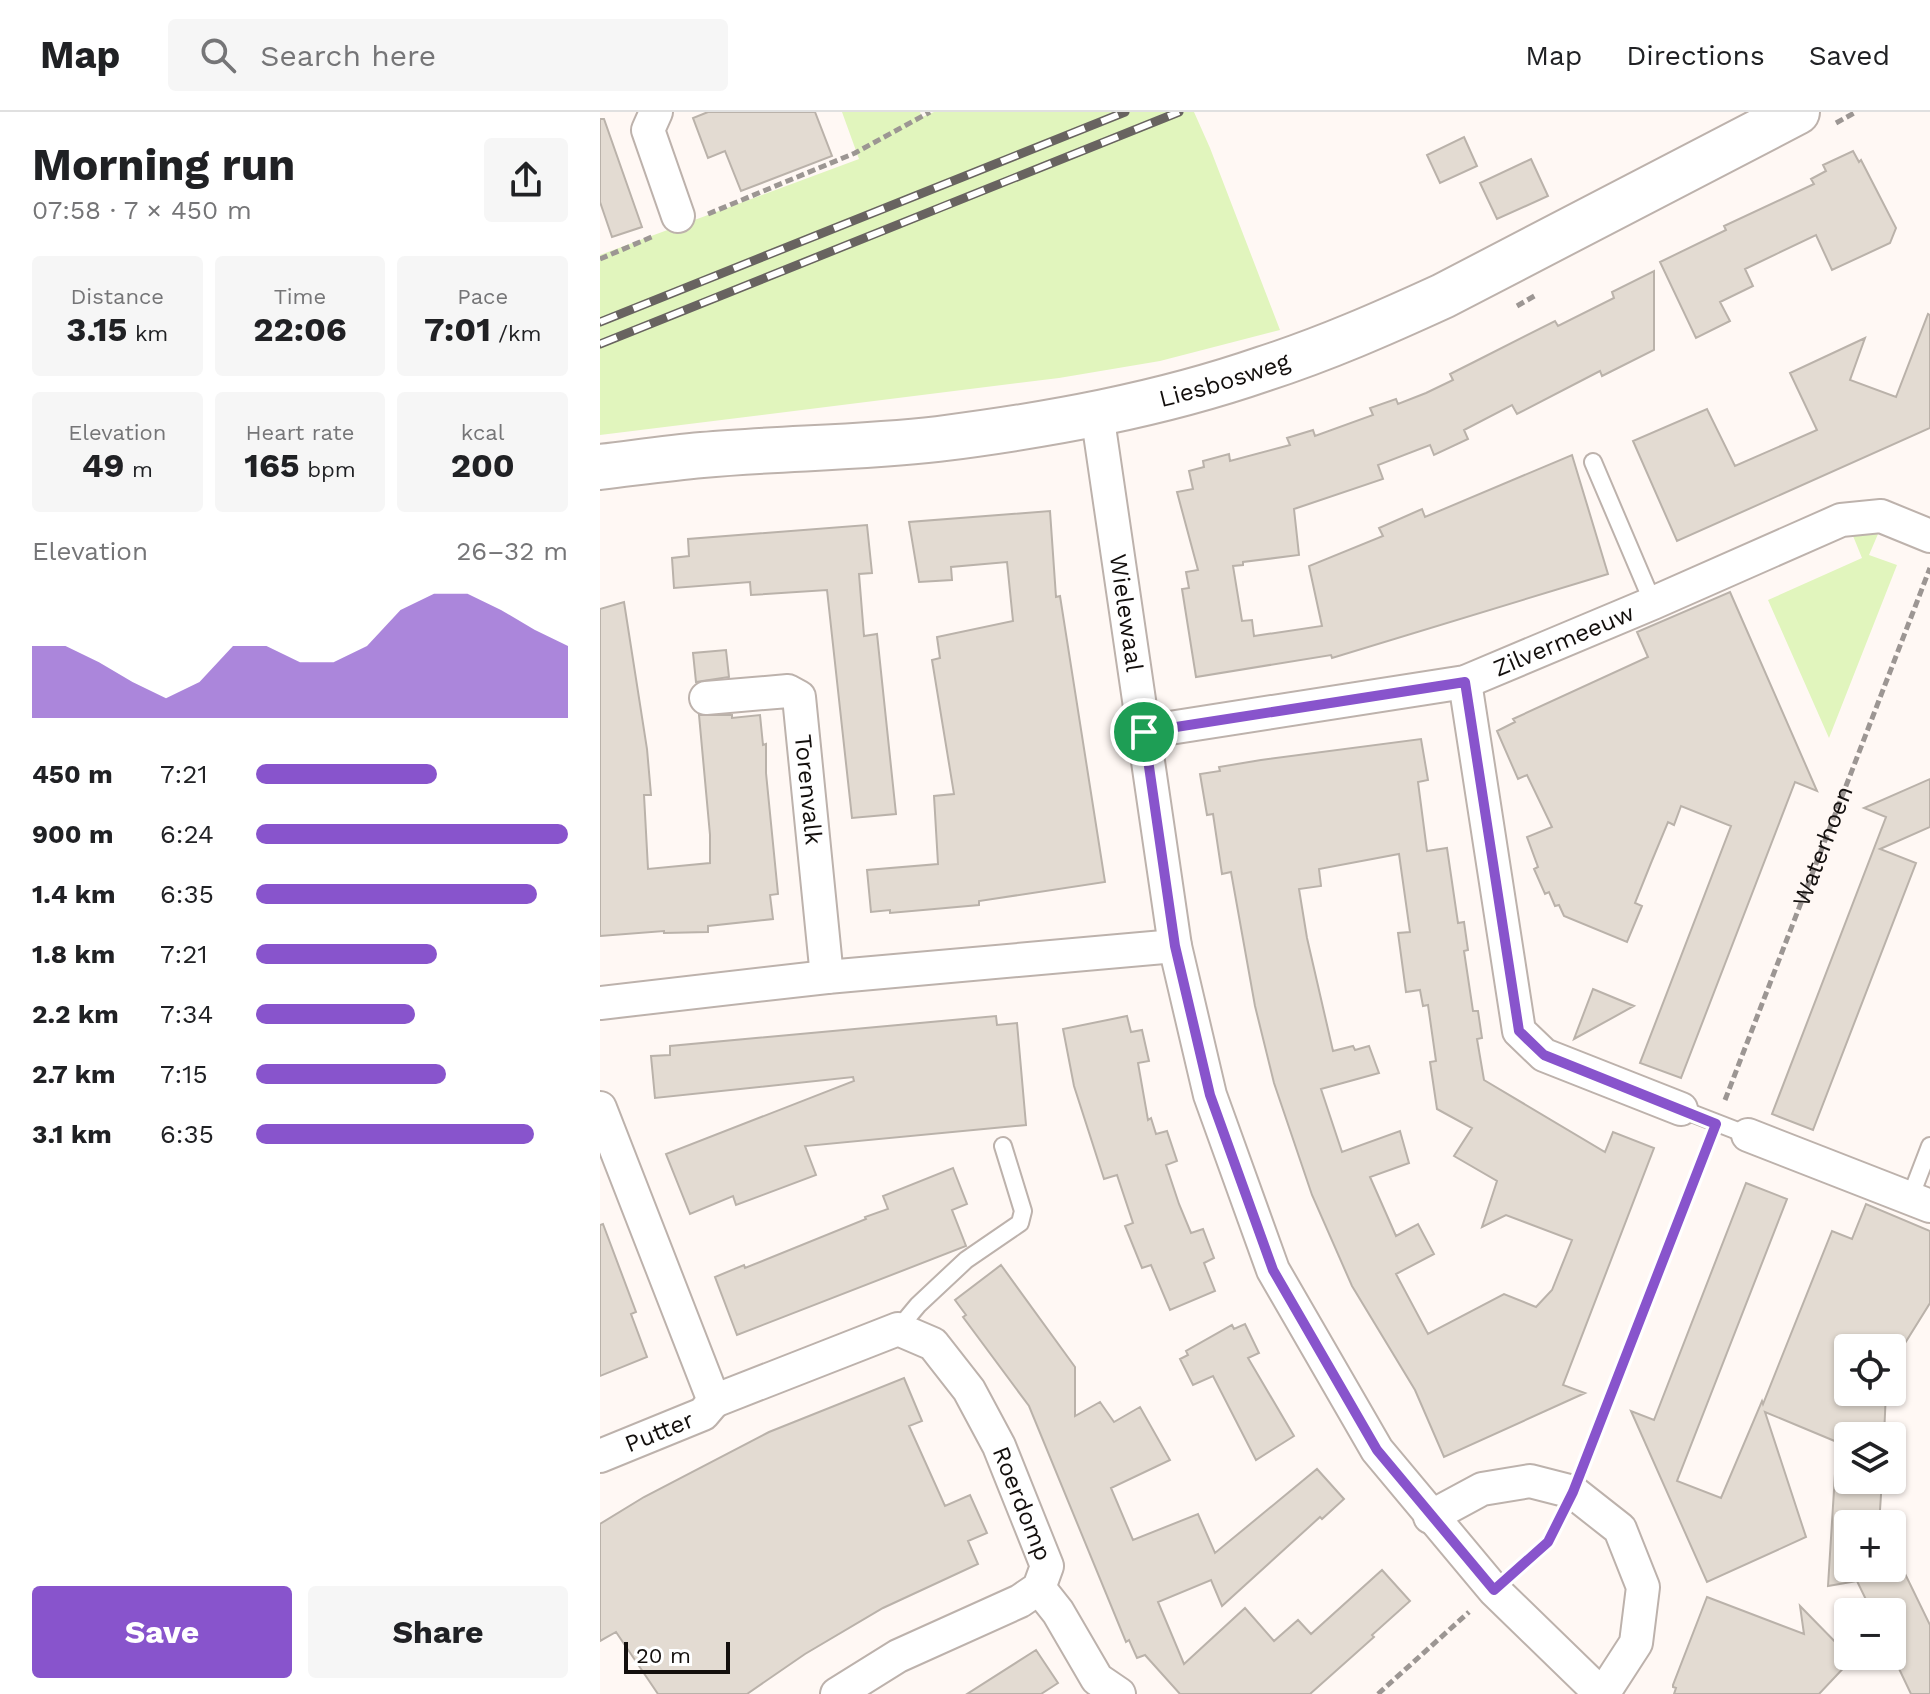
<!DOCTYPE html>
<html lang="en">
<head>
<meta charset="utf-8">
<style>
	:root { --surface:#fff; --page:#f6f6f6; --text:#202124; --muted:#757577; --line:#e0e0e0; --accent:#8854cc }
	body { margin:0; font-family:"Work Sans",sans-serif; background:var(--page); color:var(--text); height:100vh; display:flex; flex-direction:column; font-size:30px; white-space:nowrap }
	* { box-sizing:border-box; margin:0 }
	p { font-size:26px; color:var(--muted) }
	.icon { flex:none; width:44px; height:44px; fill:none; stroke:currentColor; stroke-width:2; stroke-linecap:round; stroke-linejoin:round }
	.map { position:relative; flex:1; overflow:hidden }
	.panel { display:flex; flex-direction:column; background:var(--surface); width:600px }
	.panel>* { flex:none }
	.tools { position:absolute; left:1234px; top:1222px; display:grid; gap:16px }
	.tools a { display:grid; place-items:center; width:72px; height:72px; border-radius:8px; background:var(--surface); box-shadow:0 2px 6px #0004; font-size:40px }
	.scale { position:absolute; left:24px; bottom:20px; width:106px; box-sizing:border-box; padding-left:8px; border:4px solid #130f0d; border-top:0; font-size:22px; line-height:28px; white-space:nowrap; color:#130f0d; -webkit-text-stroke:6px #fff; paint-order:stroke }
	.pin { position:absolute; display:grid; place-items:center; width:68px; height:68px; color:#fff; margin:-34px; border:4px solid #fff; border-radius:50%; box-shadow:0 2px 8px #0007 }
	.round { display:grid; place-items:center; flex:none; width:84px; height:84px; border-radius:8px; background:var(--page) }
	.head { display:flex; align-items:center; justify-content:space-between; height:136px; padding:0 32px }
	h1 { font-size:44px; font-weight:700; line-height:60px }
	.stats { display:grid; grid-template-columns:repeat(3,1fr); gap:12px; height:136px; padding:8px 32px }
	.stats div { display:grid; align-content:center; border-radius:8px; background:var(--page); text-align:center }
	.stats b { font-size:34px; font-weight:700 }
	.stats small { font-size:22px; font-weight:400 }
	.stats p { font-size:22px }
	.chart { height:224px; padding:16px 32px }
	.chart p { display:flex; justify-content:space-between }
	.chart svg { width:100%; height:144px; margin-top:8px; fill:var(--accent); opacity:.7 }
	.primary-button { display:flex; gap:16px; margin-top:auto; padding:16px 32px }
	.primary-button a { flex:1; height:92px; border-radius:8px; background:var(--accent); color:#fff; font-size:32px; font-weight:700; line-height:92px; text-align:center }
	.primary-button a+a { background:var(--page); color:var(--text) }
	ul { padding:0 32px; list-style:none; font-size:26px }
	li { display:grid; grid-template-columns:128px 96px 1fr; align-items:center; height:60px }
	li i { height:20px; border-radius:10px; background:var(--accent) }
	header { display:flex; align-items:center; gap:48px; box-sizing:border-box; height:112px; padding:0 40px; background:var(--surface); border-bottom:2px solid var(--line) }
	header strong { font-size:38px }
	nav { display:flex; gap:44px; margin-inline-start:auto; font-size:28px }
	.search { width:560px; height:72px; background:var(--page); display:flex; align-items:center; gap:20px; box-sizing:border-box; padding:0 28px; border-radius:8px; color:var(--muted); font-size:30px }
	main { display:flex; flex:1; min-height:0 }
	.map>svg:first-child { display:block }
	.green { fill:#e1f5bd }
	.building { fill:#e3dbd2; stroke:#bab2aa; stroke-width:2; fill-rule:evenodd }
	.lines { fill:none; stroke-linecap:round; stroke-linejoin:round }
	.lane-casing { stroke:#bdb2ac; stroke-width:20 }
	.street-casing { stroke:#bdb2ac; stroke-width:36 }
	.secondary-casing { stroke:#bdb2ac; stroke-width:48 }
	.path { stroke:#9c9693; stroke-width:5; stroke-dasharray:8 4; stroke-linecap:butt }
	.lane { stroke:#fff; stroke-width:16 }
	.street { stroke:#fff; stroke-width:32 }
	.secondary { stroke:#fff; stroke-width:44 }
	.rail-casing { stroke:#686360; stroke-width:9 }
	.rail { stroke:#fff; stroke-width:6; stroke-dasharray:18; stroke-linecap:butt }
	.route-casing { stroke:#fff; stroke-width:16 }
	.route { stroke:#8854cc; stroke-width:10 }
	.labels { text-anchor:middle; stroke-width:6; stroke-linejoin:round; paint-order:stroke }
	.street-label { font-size:24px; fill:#130f0d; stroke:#fff }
</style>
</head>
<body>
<header>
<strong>Map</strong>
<div class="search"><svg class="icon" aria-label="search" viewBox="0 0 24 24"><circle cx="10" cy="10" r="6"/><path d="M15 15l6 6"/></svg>Search here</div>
<nav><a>Map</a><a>Directions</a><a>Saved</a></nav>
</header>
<main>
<section class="panel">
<div class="head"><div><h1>Morning run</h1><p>07:58 · 7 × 450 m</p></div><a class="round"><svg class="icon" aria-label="share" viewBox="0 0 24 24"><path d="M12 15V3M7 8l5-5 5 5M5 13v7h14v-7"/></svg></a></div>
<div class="stats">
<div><p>Distance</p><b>3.15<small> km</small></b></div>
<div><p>Time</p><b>22:06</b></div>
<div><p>Pace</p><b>7:01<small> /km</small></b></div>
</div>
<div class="stats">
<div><p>Elevation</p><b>49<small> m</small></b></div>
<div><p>Heart rate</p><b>165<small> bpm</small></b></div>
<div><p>kcal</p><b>200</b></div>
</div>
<div class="chart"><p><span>Elevation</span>26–32 m</p>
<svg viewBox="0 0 160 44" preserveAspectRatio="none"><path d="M0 44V22L10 22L20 27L30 33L40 38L50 33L60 22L70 22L80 27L90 27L100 22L110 11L120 6L130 6L140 11L150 17L160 22V44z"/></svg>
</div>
<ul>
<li><b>450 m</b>7:21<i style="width:58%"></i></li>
<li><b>900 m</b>6:24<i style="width:100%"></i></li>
<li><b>1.4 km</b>6:35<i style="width:90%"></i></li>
<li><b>1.8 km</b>7:21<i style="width:58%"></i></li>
<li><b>2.2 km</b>7:34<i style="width:51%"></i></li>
<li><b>2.7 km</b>7:15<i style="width:61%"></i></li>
<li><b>3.1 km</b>6:35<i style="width:89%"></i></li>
</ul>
<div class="primary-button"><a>Save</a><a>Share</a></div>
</section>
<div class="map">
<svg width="1330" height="1582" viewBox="0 0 1330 1582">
	<rect width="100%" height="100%" fill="#fff8f4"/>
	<path class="green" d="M242,0H320L322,5L334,0H594L610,36L680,218L560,249L459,266L0,323V143L259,47Z
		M1281,415L1269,443L1297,453L1229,626L1168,488L1262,446L1251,419Z"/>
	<path class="building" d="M108,0H215L232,44L141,79L125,39L108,46L93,6Z
		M0,7H4L42,115L12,125L0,90Z
		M864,25L877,54L840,71L827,43Z
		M1253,39L1259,50L1261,48L1296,116L1290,131L1232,158L1216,123L1145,157L1153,174L1120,190L1130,209L1096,226L1060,150L1126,118L1124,114L1214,72L1211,67L1226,59L1223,53Z
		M931,47L948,84L897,107L880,71Z
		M1054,159V238L1002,264L1000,259L917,302L912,293L864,318L868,327L834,343L830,333L778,353L783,367L694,397L699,443L643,450V453L633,454L642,509L652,508L654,524L722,514L709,454L783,424L779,416L822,397L825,405L972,343L1008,462L732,546L731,543L596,565L582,477L589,476L586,460L598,458L577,380L593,377L589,359L604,355L603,349L629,342L630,349L690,333L687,326L713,318L715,324L773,303L770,296L796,287L798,292L826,281L853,268L850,262L874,250L955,209L958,214L1014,186L1012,180Z
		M1328,202L1330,203V316L1077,429L1033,329L1107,297L1135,354L1217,318L1190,261L1265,226L1250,268L1296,285Z
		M450,399L456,485L460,484L505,770L379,789V793L290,801V798L271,800L267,758L338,752L334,684L354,682L332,548L340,546L337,525L413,509L407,450L351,455L352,468L319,470L309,410Z
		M267,413L272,461L259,462L264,524L277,522L296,702L252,706L227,478L151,483L150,470L74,476L72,446L89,444L88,427Z
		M1130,480L1217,679L1195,670L1081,966L1040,951L1131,714L1081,694L1074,713L1068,710L1051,751L1035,791L1042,794L1027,830L964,804L959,793L955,794L949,780L945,782L934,757L938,755L927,725L952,715L927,663L918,667L897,619L915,610L913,607L1048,545L1037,520Z
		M24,490L47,637L51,683H44L48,757L110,751V723L99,603H132V606L160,603L163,633L166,632V661L178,782L170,783L173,807L108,814V820L64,821V819L0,824V497Z
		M126,538L129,565L96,570L93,541Z
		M821,627L828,668L818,670L827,739L847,736L858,811L864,810L868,838L864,839L873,899H878L882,926L877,927L884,968L1005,1040L1013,1020L1054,1036L963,1273L985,1281L844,1345L815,1278L752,1174L712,1083L674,971L655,894L631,760L622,762L613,702L607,703L600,662L620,659L619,655L661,648ZM799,742L810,820L798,821L806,880L820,878L823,894L828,893L836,949L830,950L837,997L872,1016L854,1044L897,1069L882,1115L906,1103L972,1128L952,1178L936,1195L904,1182L828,1222L796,1162L834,1142L818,1112L796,1124L770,1065L809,1051L800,1019L742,1040L721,977L779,961L769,934L755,938L753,934L733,939L707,826L699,777L721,774L719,757Z
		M1330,667V715L1280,737L1316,751L1213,1018L1172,1002L1286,705L1264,696Z
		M993,877L1034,894L974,927Z
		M396,904L397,913L417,911L426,1013L205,1034L216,1063L136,1093L133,1084L90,1102L66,1042L254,969L253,965L55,986L51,944L70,943V934Z
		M527,904L531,920L542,918L549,949L538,951L548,1008L551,1006L556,1022L567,1019L577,1049L566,1053L579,1092L591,1121L603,1117L614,1146L604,1151L615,1179L570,1198L551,1153L542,1156L525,1114L533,1111L517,1063L504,1067L474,974L463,917Z
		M353,1056L367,1092L352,1098L366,1134L137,1223L115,1165L144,1153L145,1156L266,1107L265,1105L288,1097L283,1084Z
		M1146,1071L1187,1087L1077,1369L1121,1386L1162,1289L1163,1292L1232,1119L1252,1127L1266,1092L1330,1119V1191L1292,1252V1236H1248V1280H1286L1284,1324H1248V1368H1282L1280,1398L1283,1412H1248V1456H1292V1435L1330,1513V1582H1311L1292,1542V1500H1272L1257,1469L1228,1474L1237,1330L1165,1300L1206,1425L1107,1470L1031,1299L1054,1308Z
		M3,1112L36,1200L31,1202L47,1245L0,1264V1113Z
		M401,1153L475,1255V1304L500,1290L514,1310L540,1295L570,1348L511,1376L533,1428L598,1402L615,1441L717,1357L744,1387L722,1407L720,1405L622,1494L611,1468L558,1490L584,1552L645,1496L674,1529L698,1508L711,1522L782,1458L810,1489L772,1523L774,1525L710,1582H580L545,1543L537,1546L529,1528L526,1530L429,1294L363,1205L366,1203L355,1188Z
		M645,1212L659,1241L648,1246L694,1324L656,1348L613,1264L593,1273L580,1247L588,1243L586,1239L632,1213L634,1217Z
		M304,1266L322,1309L309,1314L345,1394L370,1383L387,1421L368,1429L378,1452L283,1496L205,1542L147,1582H58L16,1520L0,1529V1412L44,1385L169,1320Z
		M1107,1485L1204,1522L1200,1494L1252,1547L1219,1582H1074L1076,1576L1073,1575V1573Z
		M436,1538L458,1571L441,1582H367Z"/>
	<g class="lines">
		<g class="lane-casing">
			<path id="lane" d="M993,350L1053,491
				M1081,997L1148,1023
				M1310,1086L1330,1034
				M298,1217L318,1193L366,1148L420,1111L423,1099L403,1034"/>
		</g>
		<g class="street-casing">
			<g id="street">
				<path d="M56,0L48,18L78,104"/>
				<path id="s2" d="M497,301L575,834L610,983L673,1158L777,1338L894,1478L1001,1582"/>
				<path d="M865,570L919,919L944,943L1081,997"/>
				<path id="s3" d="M106,586L188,579L199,585L227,865"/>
				<path id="s4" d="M544,620L865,570L1053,491L1241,408L1281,404L1330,424"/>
				<path d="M0,891L227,865L575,834"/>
				<path id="s5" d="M0,996L114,1289L298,1217L333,1232L369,1278L399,1334L447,1454L439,1476L420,1489L298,1544L237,1582"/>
				<path d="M1148,1023L1330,1094"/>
				<path id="s6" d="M0,1344L103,1302L114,1289"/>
				<path d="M830,1405L882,1377L930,1369L973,1380L1020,1417L1043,1475L1036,1531L1003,1582"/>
				<path d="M439,1476L458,1500L497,1567L519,1582"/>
			</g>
		</g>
		<g class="secondary-casing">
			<g id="secondary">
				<path id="s7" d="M0,355C34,351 68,346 102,343C181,336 260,336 338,327C448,313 559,293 663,257C725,237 784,211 843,184L1197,0"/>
			</g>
		</g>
		<g class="path">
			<path d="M1236,11L1256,0"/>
			<path d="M108,102L255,41L330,0"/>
			<path d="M0,147L54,124"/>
			<path d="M917,194L936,183"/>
			<path id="s1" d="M1125,988L1330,456"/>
			<path d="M985,1350L1107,1034"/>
			<path d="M918,1456L948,1430L958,1410"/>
			<path d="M778,1582L869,1500"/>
		</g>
		<use href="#lane" class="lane"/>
		<use href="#street" class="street"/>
		<use href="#secondary" class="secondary"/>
		<g class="rail-casing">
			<path id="rail" d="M0,210L525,0
				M0,232L579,0"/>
		</g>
		<use href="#rail" class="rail"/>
	</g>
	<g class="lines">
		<g class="route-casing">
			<path id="route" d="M865,570L919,919L944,943L1116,1012L973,1380L948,1430L894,1478L777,1338L673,1158L610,983L575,834L544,620Z"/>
		</g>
		<use href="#route" class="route"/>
	</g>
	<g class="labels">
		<g class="street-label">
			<text dy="8" stroke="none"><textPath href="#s7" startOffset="632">Liesbosweg</textPath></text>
			<text dy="8" stroke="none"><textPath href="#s2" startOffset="202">Wielewaal</textPath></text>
			<text dy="8" stroke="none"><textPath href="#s4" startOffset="432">Zilvermeeuw</textPath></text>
			<text dy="8" stroke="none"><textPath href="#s3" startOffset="188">Torenvalk</textPath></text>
			<text dy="8" stroke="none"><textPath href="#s1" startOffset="272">Waterhoen</textPath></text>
			<text dy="8" stroke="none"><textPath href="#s6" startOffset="64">Putter</textPath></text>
			<text dy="8" stroke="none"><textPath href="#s5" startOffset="734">Roerdomp</textPath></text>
		</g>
	</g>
</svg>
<div class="tools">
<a><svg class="icon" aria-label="locate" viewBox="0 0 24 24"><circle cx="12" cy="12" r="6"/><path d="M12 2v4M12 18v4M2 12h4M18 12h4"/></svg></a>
<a><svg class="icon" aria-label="layers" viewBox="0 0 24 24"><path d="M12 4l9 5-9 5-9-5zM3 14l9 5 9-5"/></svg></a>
<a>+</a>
<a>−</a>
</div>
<div class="scale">20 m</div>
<div class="pin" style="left:544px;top:620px;background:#1e9e55"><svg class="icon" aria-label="arrive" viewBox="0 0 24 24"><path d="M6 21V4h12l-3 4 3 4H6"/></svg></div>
</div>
</main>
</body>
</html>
